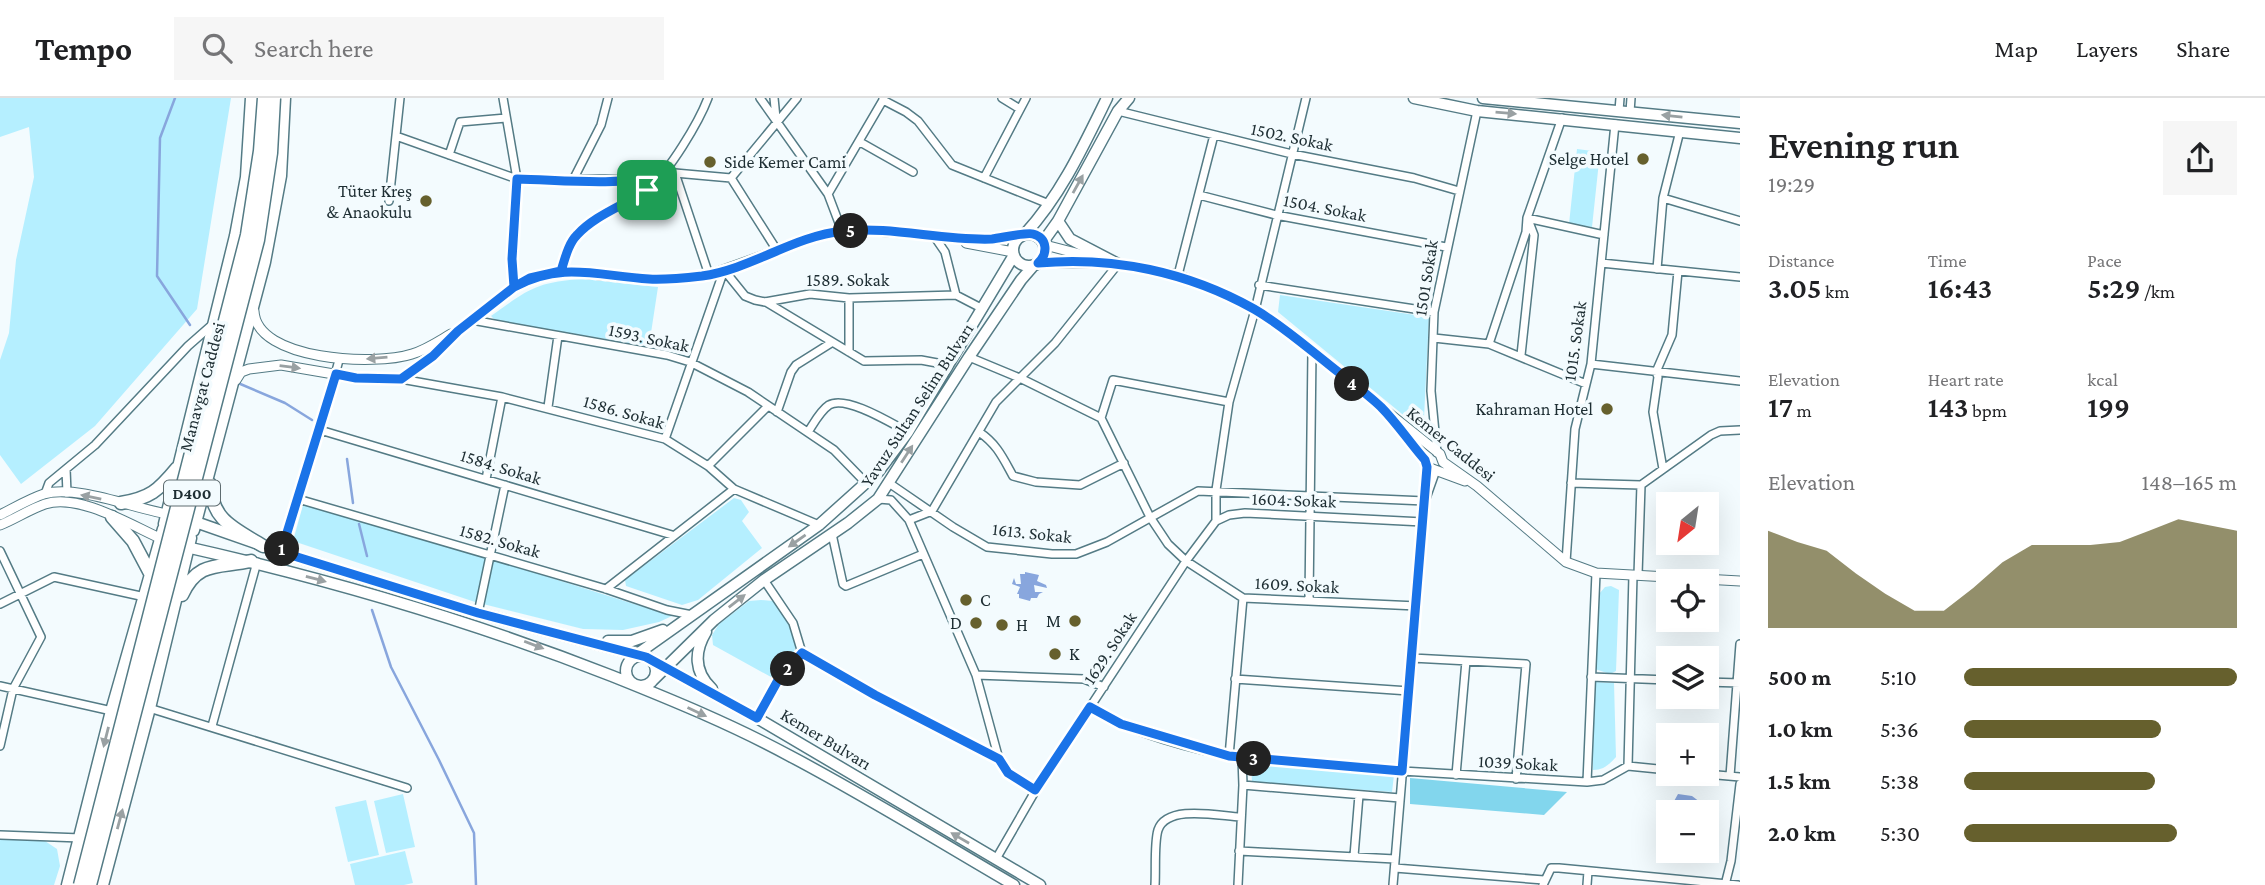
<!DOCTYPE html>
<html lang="en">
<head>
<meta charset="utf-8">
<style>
	:root { --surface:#fff; --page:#f6f6f6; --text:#202124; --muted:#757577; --line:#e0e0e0; --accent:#66602d }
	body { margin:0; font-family:"Crimson Pro",serif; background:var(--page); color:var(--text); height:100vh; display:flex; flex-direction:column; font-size:26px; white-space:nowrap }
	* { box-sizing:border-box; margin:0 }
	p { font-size:23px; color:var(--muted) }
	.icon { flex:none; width:38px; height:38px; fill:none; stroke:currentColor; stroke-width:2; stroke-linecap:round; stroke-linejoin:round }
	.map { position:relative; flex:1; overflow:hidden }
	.drawer { display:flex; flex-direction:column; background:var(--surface); width:525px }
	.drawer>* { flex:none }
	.needle { width:46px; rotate:210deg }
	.tools { position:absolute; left:1656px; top:394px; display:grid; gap:14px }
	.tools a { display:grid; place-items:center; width:63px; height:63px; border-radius:0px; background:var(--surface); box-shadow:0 7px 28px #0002; font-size:35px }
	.pin { position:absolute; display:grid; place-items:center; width:60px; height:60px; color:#fff; margin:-30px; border-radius:14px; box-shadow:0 4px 10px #0006 }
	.km { position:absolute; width:35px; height:35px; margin:-18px; border-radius:50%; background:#222; color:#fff; font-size:19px; line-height:35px; text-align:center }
	.round { display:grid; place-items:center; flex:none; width:74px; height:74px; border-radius:0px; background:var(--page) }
	.head { display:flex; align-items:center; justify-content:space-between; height:119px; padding:0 28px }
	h1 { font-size:38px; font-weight:600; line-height:52px }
	.stats { display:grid; grid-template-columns:repeat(3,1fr); gap:10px; height:119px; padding:7px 28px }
	.stats div { display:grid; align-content:center }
	.stats b { font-size:30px; font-weight:600 }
	.stats small { font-size:19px; font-weight:400 }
	.stats p { font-size:19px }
	.chart { height:196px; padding:14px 28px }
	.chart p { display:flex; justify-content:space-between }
	.chart svg { width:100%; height:126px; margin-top:7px; fill:var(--accent); opacity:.7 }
	ul { padding:0 28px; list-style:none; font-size:23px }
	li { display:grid; grid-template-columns:112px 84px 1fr; align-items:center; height:52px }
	li i { height:18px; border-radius:9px; background:var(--accent) }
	header { display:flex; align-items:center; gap:42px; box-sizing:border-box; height:98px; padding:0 35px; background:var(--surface); border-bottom:2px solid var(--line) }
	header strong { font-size:33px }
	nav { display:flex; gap:38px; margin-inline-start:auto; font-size:24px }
	.search { width:490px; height:63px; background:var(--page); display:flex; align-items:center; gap:18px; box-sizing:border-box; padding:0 24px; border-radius:0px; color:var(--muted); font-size:26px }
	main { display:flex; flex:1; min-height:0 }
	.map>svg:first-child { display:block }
	.green { fill:#b5efff }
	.forest { fill:#82d6ed }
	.water { fill:#88a6dd }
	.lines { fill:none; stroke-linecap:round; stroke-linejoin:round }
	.stream { stroke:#88a6dd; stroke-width:2.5 }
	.minor-casing { stroke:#547b85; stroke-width:10 }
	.tertiary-casing { stroke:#547b85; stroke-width:11 }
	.secondary-casing { stroke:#547b85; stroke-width:13 }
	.trunk-casing { stroke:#547b85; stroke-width:15 }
	.minor { stroke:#fff; stroke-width:7 }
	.tertiary { stroke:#fff; stroke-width:9 }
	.secondary { stroke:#fff; stroke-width:10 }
	.trunk { stroke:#fff; stroke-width:12 }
	.trunk-bridge-casing { stroke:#547b85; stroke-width:15; stroke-linecap:butt }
	.trunk-bridge { stroke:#fff; stroke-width:12 }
	.oneway { fill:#9aa1a3 }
	.route-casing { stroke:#fff; stroke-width:14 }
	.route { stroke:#1a73e8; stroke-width:9 }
	.poi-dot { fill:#66602d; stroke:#f3fbfe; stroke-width:2.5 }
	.labels { text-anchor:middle; stroke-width:7; stroke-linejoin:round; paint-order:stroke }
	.shield { fill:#f3fbfe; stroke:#5e6c70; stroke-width:2 }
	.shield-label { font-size:16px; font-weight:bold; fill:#1e2e33 }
	.street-label { font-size:18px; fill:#1e2e33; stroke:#f3fbfe }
	.poi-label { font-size:18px; fill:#1e2e33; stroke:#f3fbfe; text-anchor:end }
</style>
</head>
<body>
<header>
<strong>Tempo</strong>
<div class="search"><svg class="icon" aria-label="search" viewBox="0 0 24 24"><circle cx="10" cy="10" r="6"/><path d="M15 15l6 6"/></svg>Search here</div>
<nav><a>Map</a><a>Layers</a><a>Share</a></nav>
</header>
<main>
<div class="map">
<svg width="1740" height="787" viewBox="0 0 1740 787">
	<rect width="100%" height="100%" fill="#f3fbfe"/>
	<path class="green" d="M0,0H231L197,211L95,328L21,386L0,357V262L9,235L16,162L34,79L29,29L0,39Z
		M1577,51L1600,54L1592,129L1569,126Z
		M583,181L658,189L649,248L496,223L491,218C529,191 536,184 583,181Z
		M1280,197L1429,219L1424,320L1413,325L1278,214Z
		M734,400L741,402L749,414L742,423L762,450L698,502L682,507L626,488L625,482Z
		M303,407L491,461L672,518L659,524L623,532L583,531L475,504L293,443Z
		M1611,488L1619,492L1616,573L1610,576L1595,571L1594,565L1599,496L1605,489Z
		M761,502L773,503L789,522L797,546C792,559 786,575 771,579L713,547L712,537L719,526L749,503Z
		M1595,584L1614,585L1616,659C1609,667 1603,672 1593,672V587Z
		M1251,666L1394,677L1392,694L1252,684Z
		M403,696L415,749L386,755L374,703Z
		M366,702L379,757L348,764L335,709Z
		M42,741L57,751L60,768L54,787H0V742Z
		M405,753L413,785L404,787H355L350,766Z"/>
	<path class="forest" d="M1410,680L1567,694L1544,717L1410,706Z"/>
	<path class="water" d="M1025,474L1039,477L1037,483L1046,487L1047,490L1034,487L1035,494H1043L1039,496L1037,500H1031L1030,503L1019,500V496H1017L1020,489L1012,486L1014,480L1016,486H1021L1020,476H1025Z
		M1678,696L1692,698L1700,704L1702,714H1668V723L1661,722L1663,715L1662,707L1665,704L1673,705Z"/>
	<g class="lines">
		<path class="stream" d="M175,0L160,40L157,178L190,227
			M238,285L285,305L312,322
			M347,361L353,405
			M359,426L367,458
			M372,512L391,569L439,662L474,735L476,787"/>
		<g class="minor-casing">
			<path id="minor" d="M503,0L517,81L512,161L514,189
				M760,0L828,96L842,133
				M774,0L776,20
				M883,0V2L906,14L918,23L952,67L1049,106
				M1002,0L1020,11
				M1118,13L1292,56L1414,80L1459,93
				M1619,13L1620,0
				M1630,14L1631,0
				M396,38L517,81H643L675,75L731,80
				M860,44L913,74
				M449,57L460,24L506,20
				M675,75L709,177
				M731,80L797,0
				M731,80L778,154
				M984,80L1026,0
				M573,82L601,27L608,0
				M828,96L883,2
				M1199,97L1276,117L1446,149
				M1663,100L1740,123
				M389,103L400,0
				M1527,120L1604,137
				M934,138L945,154L956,197
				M1601,165L1740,179
				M1657,171L1663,100L1680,33
				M724,172L745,198L755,202L765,204L810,196L849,200L956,197L983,211
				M561,173C565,161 568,147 576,137C595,115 627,108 649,90C669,74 699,24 708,0
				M1178,177L1214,37
				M1259,187L1434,214
				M766,204L864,263L921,262L948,267
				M472,222L667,257L690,264L748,294L834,352L867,386
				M1434,240L1489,246L1586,286
				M1489,246L1526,134L1527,120L1562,20
				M849,254V200
				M1521,257L1534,137L1529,124
				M969,259L1022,281L1101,320L1150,419L1168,446L1186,463L1243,500L1417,508
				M1591,266L1740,283
				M401,281L502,299L665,341L708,368L734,391L819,427
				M548,309L558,238
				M777,314L791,274L796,267L831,245
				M1101,320L1113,282L1229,304
				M320,332L672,437
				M808,334C814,325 820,313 829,307C846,297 891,325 908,334
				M979,334C997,346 1003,360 1013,378L1036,384L1080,387L1124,365
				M665,341L724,172
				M1437,355L1431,293L1434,214L1477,13
				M708,368L767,309
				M66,371L67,395
				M1663,371L1653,314L1658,279L1656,274L1672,237L1678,173
				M486,381L502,299
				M889,385L953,429L987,449L1052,456H1076L1107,444L1198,393L1425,403
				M1571,385L1641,387L1711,337L1720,333L1740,332
				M1426,392L1427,369
				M45,396L49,385L95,347L188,248L213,226
				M298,401L606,491L667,512L692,517
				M878,401L891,402L909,422L976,577L1000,665L1008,675L1035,692
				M909,422L932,413L996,304L1055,245L1118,166
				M1216,423V392L1229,304L1255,212L1306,0
				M832,436L843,486L846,488L923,456
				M0,453L41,539L13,591L0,648
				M281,454L320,332L339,262
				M1566,464L1575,331L1591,266L1615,26
				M1638,477L1641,387
				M764,482L793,525L802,555L875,596L999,661
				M606,491L734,391
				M1309,503L1312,253
				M0,506L54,479L145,499
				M478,515L505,387
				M1412,560L1526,566L1516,681
				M976,577L1084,581L1104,589
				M1591,579L1668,582
				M1235,581L1409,593
				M1706,584L1740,585
				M0,588L112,613
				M1090,609C1126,634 1198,653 1242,660L1402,673L1587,684L1603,682L1628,668L1668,672
				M149,610L407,690
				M757,620L777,584L802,555
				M212,628L257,464
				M1229,658L1243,500
				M1628,668L1633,477
				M1706,676L1740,679
				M1456,677L1466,563
				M1730,678L1740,546
				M1587,684L1596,475
				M1243,687L1400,700
				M0,737L81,740
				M1239,753L1395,761
				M1354,758L1359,697
				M996,761L1037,690L1186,463L1216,423L1229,417L1245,415L1423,424
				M1395,770L1544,782
				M1155,787C1156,772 1154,745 1158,732C1167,706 1219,718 1240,719
				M1238,787L1243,687L1242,660
				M1393,787L1425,403L1436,372
				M1543,787L1551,770H1559L1738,787
				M1587,787L1588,773
				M1725,787L1731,763L1740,686"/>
		</g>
		<g class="tertiary-casing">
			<path id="tertiary" d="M966,145L1013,154
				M1045,147L1118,166L1178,177L1221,194L1255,212L1286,233L1440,356L1443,364L1477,388L1566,464L1596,475L1740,483
				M1038,165H1099
				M254,213C256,263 376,268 412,256C426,252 439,243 451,236
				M236,282L241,274L249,271L281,267L357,280L401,281L434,258L458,233L514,189L530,180L561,173L651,182L709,177L809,141L842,133H875L983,141L1020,138
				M1395,326L1425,362L1427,369L1465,383
				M0,417C14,410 29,401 44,396C78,386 137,412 173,417
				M0,427C15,421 30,411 45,406C80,395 132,428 164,442"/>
		</g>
		<g class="secondary-casing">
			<path id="secondary" d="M1414,0L1477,13L1740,40
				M1483,0L1740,25
				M1058,123L1070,141L1118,166
				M1013 152a16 16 0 1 1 32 0a16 16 0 1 1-32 0Z
				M1025,136C1061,97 1084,47 1107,0
				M1043,144L1058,123L1118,13L1129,0
				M190,422L281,454L374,483L478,515L646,559L757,620L1040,787
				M182,448C329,481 472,523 612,578C672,602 733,627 790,658C866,698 940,744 1014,787
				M706,534C694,554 694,574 712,591
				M608,543H632L663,532
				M626 573a15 15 0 1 1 30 0a15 15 0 1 1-30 0Z
				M633,559L819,427L878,374L908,334L1014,157
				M652,583L714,522L764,482L848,425L878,401L969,259L1021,182L1034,167"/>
		</g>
		<g class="trunk-casing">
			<path id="trunk" d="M210,386C212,423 234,430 263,448
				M121,405C150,400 158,393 177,370
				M112,419L133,443L151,477
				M165,426L236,138L247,79L252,0
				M193,432L264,164L280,78L284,0
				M182,497C198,462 219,470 251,463
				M68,787L112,613L164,431
				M102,787L149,610L190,440"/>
		</g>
		<use href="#minor" class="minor"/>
		<use href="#tertiary" class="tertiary"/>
		<use href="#secondary" class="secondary"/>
		<use href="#trunk" class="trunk"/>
		<g class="trunk-bridge-casing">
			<path id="trunk-bridge" d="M80,787L247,137L260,53L264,0
				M90,787L258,142L271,55L274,0"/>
		</g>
		<use href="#trunk-bridge" class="trunk-bridge"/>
	</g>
	<defs><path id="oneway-solid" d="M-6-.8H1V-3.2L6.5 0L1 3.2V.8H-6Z" transform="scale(1.75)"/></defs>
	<g class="oneway">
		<use href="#oneway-solid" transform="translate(1506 15) rotate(5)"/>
		<use href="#oneway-solid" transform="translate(1672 18) rotate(-174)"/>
		<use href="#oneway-solid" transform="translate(1078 86) rotate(-61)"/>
		<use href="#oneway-solid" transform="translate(377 260) rotate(175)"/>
		<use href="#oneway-solid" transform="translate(290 269) rotate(7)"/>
		<use href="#oneway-solid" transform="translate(907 356) rotate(-57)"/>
		<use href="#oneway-solid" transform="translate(91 399) rotate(-168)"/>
		<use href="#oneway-solid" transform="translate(797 443) rotate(145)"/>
		<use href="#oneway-solid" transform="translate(316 481) rotate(15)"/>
		<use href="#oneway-solid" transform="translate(737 503) rotate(-38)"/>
		<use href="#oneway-solid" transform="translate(534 547) rotate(21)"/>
		<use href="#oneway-solid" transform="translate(697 614) rotate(25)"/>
		<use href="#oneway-solid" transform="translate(106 639) rotate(104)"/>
		<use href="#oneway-solid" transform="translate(120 721) rotate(-75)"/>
		<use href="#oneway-solid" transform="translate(960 740) rotate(-150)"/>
	</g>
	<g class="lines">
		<g class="route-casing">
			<path id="route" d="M647,92C625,107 595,117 577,137C568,146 565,161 561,173L530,180L514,189L458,233L433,258L401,281L356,280L336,276L281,454L478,515L646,559L757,620L777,584L802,555L875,597L999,661L1008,675L1035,692L1090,609L1121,626L1229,658L1402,673L1427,369L1425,362C1410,345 1397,325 1381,309C1364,293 1344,279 1327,265C1303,246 1280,226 1254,211C1188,174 1113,158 1038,165C1048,156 1048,140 1033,136C1027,134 1001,140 992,141C942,143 892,128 843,133C794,138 751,171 702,178C684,180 666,182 649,181C598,178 562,163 514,189L512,161L517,81C563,82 614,88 660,78L647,92"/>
		</g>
		<use href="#route" class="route"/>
	</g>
	<g class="poi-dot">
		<circle cx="1643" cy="61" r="7"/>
		<circle cx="710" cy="64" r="7"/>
		<circle cx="426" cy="103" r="7"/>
		<circle cx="1607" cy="311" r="7"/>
		<circle cx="966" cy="502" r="7"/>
		<circle cx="1075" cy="523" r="7"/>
		<circle cx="976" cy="525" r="7"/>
		<circle cx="1002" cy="527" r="7"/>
		<circle cx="1055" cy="556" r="7"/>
	</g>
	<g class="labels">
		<rect class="shield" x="164" y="382.5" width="56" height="25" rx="5"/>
		<g class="shield-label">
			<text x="192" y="401">D400</text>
		</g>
		<g class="street-label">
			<text transform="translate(1292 39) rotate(12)" y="6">1502. Sokak</text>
			<text transform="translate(1325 110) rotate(11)" y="6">1504. Sokak</text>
			<text transform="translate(1426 180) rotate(-81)" y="6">1501 Sokak</text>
			<text x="848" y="188">1589. Sokak</text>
			<text transform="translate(649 240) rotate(12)" y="6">1593. Sokak</text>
			<text transform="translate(1575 243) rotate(-82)" y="6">1015. Sokak</text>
			<text transform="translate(202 289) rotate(-75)" y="6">Manavgat Caddesi</text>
			<text transform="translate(917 307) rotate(-57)" y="6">Yavuz Sultan Selim Bulvarı</text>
			<text transform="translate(624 314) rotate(16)" y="6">1586. Sokak</text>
			<text transform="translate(1451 346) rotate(39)" y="6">Kemer Caddesi</text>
			<text transform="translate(501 369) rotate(17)" y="6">1584. Sokak</text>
			<text transform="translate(1294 402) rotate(2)" y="6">1604. Sokak</text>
			<text transform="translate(1032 435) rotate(6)" y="6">1613. Sokak</text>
			<text transform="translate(500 443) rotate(16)" y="6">1582. Sokak</text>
			<text transform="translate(1297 487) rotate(3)" y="6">1609. Sokak</text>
			<text transform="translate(1110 550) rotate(-57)" y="6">1629. Sokak</text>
			<text transform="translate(826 641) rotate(31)" y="6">Kemer Bulvarı</text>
			<text transform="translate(1518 665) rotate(3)" y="6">1039 Sokak</text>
		</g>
		<g class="poi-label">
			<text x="1629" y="67">Selge Hotel</text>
			<text x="724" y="70" text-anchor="start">Side Kemer Cami</text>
			<text x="412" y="99">Tüter Kreş<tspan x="412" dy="21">&amp; Anaokulu</tspan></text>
			<text x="1593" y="317">Kahraman Hotel</text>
			<text x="980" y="508" text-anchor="start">C</text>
			<text x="1061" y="529">M</text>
			<text x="962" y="531">D</text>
			<text x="1016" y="533" text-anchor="start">H</text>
			<text x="1069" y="562" text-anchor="start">K</text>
		</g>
	</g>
</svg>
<div class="tools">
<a><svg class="needle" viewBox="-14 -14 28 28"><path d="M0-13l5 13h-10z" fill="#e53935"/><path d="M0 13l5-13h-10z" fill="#757577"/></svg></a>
<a><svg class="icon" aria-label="locate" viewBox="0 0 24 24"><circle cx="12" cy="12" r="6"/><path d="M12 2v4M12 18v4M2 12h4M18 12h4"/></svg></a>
<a><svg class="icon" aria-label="layers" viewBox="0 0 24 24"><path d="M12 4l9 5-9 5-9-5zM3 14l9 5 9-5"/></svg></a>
<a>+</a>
<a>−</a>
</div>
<div class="pin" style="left:647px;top:92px;background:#1e9e55"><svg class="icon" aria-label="arrive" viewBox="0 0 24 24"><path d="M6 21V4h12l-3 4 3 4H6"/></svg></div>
<b class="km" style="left:282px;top:451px">1</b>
<b class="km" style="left:788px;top:571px">2</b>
<b class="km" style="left:1254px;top:661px">3</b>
<b class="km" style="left:1352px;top:286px">4</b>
<b class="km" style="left:851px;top:133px">5</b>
</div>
<section class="drawer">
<div class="head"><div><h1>Evening run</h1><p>19:29</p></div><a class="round"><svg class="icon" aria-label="share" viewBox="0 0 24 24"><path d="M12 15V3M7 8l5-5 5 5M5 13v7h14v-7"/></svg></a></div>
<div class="stats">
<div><p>Distance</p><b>3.05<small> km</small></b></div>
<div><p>Time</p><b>16:43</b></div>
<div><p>Pace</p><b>5:29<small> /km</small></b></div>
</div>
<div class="stats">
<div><p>Elevation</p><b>17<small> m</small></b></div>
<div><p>Heart rate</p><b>143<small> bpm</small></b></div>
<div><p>kcal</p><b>199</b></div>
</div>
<div class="chart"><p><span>Elevation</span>148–165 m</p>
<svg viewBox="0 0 160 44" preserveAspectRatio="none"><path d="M0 44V10L10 14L20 17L30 25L40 32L50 38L60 38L70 30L80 21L90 15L100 15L110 15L120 14L130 10L140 6L150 8L160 10V44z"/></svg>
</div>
<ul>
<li><b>500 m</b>5:10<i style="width:100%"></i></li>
<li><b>1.0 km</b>5:36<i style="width:72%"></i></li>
<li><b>1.5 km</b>5:38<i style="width:70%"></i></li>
<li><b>2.0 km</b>5:30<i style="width:78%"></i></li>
</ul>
</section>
</main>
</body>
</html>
